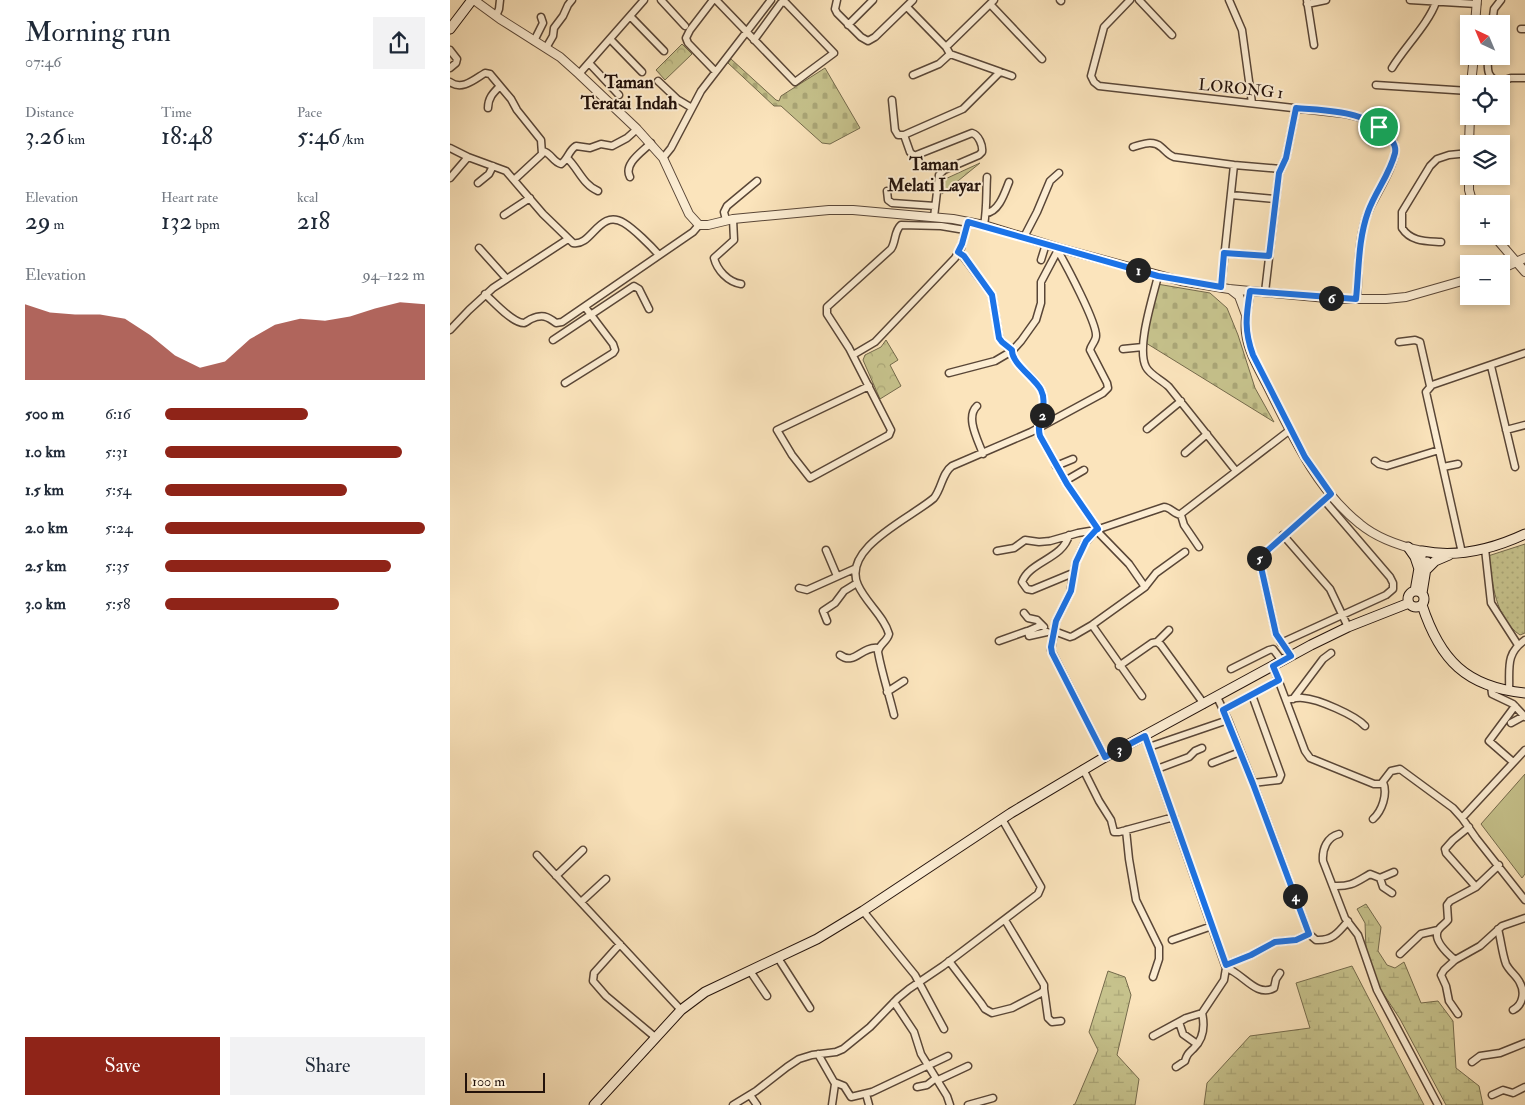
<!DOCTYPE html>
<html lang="en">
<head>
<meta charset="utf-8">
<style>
	:root { --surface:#fff; --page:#f2f2f3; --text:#1f2937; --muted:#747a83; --accent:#8f2418 }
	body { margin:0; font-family:"IM FELL Double Pica",serif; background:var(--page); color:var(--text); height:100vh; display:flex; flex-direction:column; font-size:19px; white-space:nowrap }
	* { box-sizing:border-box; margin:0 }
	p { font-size:16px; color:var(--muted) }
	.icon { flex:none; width:28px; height:28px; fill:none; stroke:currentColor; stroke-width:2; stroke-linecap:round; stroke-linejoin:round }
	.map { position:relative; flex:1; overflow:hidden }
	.drawer { display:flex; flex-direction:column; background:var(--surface); width:450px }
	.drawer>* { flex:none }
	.needle { width:32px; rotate:316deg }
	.tools { position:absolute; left:1010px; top:15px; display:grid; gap:10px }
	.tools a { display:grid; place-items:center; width:50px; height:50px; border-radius:0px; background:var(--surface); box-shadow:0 2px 8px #0003; font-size:25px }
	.scale { position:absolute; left:15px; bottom:12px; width:80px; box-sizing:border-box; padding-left:5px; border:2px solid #23120b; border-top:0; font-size:14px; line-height:18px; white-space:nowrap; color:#23120b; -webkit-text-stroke:4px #fcedd3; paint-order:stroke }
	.pin { position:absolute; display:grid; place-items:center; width:42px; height:42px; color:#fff; margin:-21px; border:2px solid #fff; border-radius:50%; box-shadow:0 1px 5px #0007 }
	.km { position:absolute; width:25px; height:25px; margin:-12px; border-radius:50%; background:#222; color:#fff; font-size:14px; line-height:25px; text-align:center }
	.round { display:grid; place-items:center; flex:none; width:52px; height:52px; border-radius:0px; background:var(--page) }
	.head { display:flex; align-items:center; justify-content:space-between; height:85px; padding:0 25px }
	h1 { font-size:28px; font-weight:600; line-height:38px }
	.figures { display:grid; grid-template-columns:repeat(3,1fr); gap:8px; height:85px; padding:5px 25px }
	.figures div { display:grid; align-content:center }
	.figures b { font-size:25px; font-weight:600 }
	.figures small { font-size:14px; font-weight:400 }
	.figures p { font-size:14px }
	.chart { height:140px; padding:10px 25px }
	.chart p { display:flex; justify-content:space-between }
	.chart svg { width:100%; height:90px; margin-top:5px; fill:var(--accent); opacity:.7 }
	.button { display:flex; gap:10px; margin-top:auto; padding:10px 25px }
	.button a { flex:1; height:58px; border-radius:0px; background:var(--accent); color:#fff; font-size:20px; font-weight:600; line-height:58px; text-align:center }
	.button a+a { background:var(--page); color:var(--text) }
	ul { padding:0 25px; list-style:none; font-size:16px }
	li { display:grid; grid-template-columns:80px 60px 1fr; align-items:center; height:38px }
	li i { height:12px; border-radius:6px; background:var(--accent) }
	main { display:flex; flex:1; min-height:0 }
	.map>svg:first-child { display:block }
	.grass { fill:url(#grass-dots); stroke:#746a4c }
	.forest { fill:url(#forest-crowns); stroke:#746a4c }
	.wetland { fill:url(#wetland-marsh); stroke:#746a4c }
	.cemetery { fill:url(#cemetery-stones); stroke:#746a4c }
	.pitch { fill:#c6c28c; stroke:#746a4c }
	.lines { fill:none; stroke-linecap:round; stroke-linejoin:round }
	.minor-casing { stroke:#594637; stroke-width:9 }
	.tertiary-casing { stroke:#594637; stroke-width:10 }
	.secondary-casing { stroke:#23120b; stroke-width:11 }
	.minor { stroke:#fcedd3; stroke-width:6 }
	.tertiary { stroke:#fcedd3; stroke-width:8 }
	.secondary { stroke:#fcedd3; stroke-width:9 }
	.route-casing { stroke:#fff; stroke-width:10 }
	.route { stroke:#1a73e8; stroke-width:6 }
	.labels { text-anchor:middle; stroke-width:4; stroke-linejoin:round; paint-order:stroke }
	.street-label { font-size:16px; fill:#23120b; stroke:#fcedd3 }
	.neighbourhood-label { font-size:18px; font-weight:bold; fill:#23120b; stroke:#fcedd3 }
</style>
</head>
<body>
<main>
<section class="drawer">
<div class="head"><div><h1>Morning run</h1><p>07:46</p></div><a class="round"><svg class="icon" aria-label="share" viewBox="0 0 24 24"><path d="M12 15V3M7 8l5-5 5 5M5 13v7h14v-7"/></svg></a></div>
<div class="figures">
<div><p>Distance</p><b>3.26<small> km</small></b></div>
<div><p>Time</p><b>18:48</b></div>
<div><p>Pace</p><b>5:46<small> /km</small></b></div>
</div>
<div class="figures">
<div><p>Elevation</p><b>29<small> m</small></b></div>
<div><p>Heart rate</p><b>132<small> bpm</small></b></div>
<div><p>kcal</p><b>218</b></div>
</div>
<div class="chart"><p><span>Elevation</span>94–122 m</p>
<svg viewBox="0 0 160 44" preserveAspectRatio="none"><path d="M0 44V7L10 11L20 12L30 12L40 14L50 22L60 32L70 38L80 35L90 24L100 17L110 14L120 15L130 13L140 9L150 6L160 7V44z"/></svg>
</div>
<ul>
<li><b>500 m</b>6:16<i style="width:55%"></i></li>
<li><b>1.0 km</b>5:31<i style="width:91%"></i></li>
<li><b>1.5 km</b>5:54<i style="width:70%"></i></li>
<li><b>2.0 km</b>5:24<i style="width:100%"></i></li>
<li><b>2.5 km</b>5:35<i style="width:87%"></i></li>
<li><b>3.0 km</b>5:58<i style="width:67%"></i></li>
</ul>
<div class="button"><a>Save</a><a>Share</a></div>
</section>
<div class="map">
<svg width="1075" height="1105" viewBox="0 0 1075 1105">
	<defs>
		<pattern id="grass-dots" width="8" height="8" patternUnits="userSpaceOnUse" patternTransform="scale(1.25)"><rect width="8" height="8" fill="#c6c28c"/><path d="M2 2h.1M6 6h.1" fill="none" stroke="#aaa677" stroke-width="1.8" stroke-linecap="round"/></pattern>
		<pattern id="forest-crowns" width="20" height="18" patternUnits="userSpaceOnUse" patternTransform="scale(1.25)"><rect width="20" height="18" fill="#c6c28c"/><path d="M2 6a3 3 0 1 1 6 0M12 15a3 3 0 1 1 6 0" fill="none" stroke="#aaa677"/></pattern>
		<pattern id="wetland-marsh" width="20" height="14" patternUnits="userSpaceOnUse" patternTransform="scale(1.25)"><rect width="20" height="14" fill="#c6c28c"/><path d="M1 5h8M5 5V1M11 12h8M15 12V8" fill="none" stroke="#aaa677"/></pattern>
		<pattern id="cemetery-stones" width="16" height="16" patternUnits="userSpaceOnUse" patternTransform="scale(1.25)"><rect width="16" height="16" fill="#c6c28c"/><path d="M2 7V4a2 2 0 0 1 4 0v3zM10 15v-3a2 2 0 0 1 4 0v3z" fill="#aaa677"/></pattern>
	</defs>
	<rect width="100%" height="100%" fill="#fbe4bc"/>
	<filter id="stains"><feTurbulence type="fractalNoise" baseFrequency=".004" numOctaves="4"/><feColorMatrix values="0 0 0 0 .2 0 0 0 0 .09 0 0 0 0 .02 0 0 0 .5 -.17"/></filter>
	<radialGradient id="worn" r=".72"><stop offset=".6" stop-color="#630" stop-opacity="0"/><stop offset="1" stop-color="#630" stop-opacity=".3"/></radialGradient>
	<path class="grass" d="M1075,544V633L1070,635C1045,618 1043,584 1038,556Z"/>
	<path class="forest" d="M232,44L242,54L215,80L206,70Z
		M530,163L492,194L493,180Z
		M436,340L448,360L440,365L451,386L430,399L413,360L415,355L431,347Z"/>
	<path class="wetland" d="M916,904L931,927L928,951L937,965L945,968L954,962L971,1003L988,1001L1003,1021L1006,1068L1029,1086L1033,1105H996L950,1019L929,987L916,949L915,923L907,909Z
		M902,966L974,1105H754L757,1083L800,1036L860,1028L846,983Z
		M658,971L675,977L681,995L667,1055L689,1079L685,1105H623L625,1104L648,1050L639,1032Z"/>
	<path class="cemetery" d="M281,59L326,100L329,101L331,96L375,68L410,128L380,144L372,143L331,106H324L278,63Z
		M707,284L760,293L777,308L788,335L805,388L824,422L696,343L699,317Z"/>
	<path class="pitch" d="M1075,774V874L1072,878L1031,824Z"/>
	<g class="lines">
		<g class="minor-casing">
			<path id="minor" d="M211,0L235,26
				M263,0L240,30L236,38L238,43L265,71
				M266,0L345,82L384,53L335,2L331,3L304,40
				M387,0L385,9L387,13L411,37L418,41L425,37L463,0
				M610,0L611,1
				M680,0L654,27L641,76L644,82L649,86L896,114C915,118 940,126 945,147C948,160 926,195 920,208C907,235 909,269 907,299
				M689,0L722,35
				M779,0L792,30L802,103
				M857,0L864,45
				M960,0L1027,4
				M540,4L592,59
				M857,4L876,0
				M457,7L496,47L500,54L562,76
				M46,16L49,9L50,0
				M180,16L214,51
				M1042,24L1044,9L1051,0
				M398,25L423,0
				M1071,29H1075
				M160,39L192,72
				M84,41L93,23L91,17
				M496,47L544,0
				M96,48L103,36L104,28L113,16L118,5L122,0
				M0,50L7,59L6,63L0,68
				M1038,56C1037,72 1037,78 1053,84
				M139,63L169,95
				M942,68C954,48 979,23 986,2
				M129,74L194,0
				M463,75L489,64L500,54
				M208,81L227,99L242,108
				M0,82C12,91 25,79 35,73L40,74L61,99L67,110L91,140L92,154L64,180
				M926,85L1019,91
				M1051,99L1055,80L1061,78H1075
				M442,100L445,130L448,135H454L513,109L550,72
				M38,108C38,98 43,93 50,86
				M454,135L460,152L464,156L522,133C529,135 533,146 532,152L529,155L494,170L489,175L484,217
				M683,147C692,144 703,140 711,147C716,151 718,155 724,157L784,165L831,169
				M0,148L18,157L56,171L93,214L123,243C142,247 149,208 174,223C184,229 201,246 209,255
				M93,151C101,153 103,162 111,164C118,159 119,150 126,146L140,148L151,144L162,146L177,138L187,129
				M117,158C128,168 133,185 148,191
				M213,158L221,148L251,91L321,0
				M180,177C173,164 192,152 201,143
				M0,178L18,157
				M28,183L39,174L43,166
				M437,191L438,200L442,203L485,206
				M781,195L825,199
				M536,213C549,212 555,192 559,182
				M54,215L80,198
				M283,219L284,240L264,258C267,270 278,282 291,284
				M276,220L274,212L277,206L307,181
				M534,225C537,209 536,193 537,177
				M574,237L587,212L600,181L609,173
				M991,242C976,241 961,242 952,228V212L980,166L987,159L999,155L1019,153
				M29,248L56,278
				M508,252L513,256L542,295L549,337L552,342L562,351
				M775,253L819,256
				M591,260L596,244
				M708,276C703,297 686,348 696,367C700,375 712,380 719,387L786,471
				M771,287L784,165
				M815,292L829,173L836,158L846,108
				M35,294C43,301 62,323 74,323C75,323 79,320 81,319C92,314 97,316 106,323L112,322L243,232L249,225
				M0,330L19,310L43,288L118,239
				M103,340L184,286L189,289L199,309
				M949,342L965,340L970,342L980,386
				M673,349L693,347
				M562,351C561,362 585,378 591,390C599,406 585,421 590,436L617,484L648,529
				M403,355L425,342L505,258L511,248L516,228
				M1041,366L1065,467
				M499,373L545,361L562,351L571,341L586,320L591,303V282L609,248
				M115,383L163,353L165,350L163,344L135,307
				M419,386L327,430L342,455L360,478L439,435L441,430L399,348L377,314V307L441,249C446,242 444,231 451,225L491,226L515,230
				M527,406C515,417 528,440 533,454
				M697,429L731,401
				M1056,430L1075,425
				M735,453L757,434
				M925,461L929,464L937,466L989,450
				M606,466L623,459
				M993,467L1008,464
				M615,481L634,470
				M646,530L634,544L626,562L620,593L606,621L601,650L655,757
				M619,535C613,559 580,561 572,582L577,589L582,590L623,573
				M833,535L880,589L898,627
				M749,547L734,525L731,515L732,513L840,430
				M1035,549L1041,603L1068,645
				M376,550L387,576
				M547,551L564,548L575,540L589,542L600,541L628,533L646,530L714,507C720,507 724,514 731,515
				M1012,553L976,392L982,385L1075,353
				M695,587L706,573L735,552
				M349,588L357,590L404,569
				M574,613L578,618L587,620L594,627
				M377,621L373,611L385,603L394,591L407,583
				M592,625L578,631L579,636L597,632
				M642,625L692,696
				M604,631L620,637L623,636L642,625L695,587L679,564L646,530
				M549,641L577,631
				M707,642L711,645L754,704
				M831,643L936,595L943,589V583L940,577L874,500
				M390,655C405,666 411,646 428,648
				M841,656L826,634L809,558L881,494
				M669,666L702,643L707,642L719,630
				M823,666L855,751L860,758L924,784H931L941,771L950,769L1003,808L1012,818L1026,838L1075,900
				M781,669L819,650L823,649L832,661
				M1041,686L1042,694L1063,704L1075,717
				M1059,691C1060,668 1055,654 1075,640
				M437,692L454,681
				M802,695L831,775L829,780L803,783
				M767,697L778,720L803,783L859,934L866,940C882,941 888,933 898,921
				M843,699L873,659L881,653
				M837,700C842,699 847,697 853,698C868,699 905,715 915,726
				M773,710L829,680
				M444,715C439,694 432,674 428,652C429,644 437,642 439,634C434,616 416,603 408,585C391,548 461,518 484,498C492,488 492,473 502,466L581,432L653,393L658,388L657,383L640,350C641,345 646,341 646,336C647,323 616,265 608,251
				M1061,723L1074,716
				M695,736L776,968L774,980L752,1013L736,1018L703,1036
				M699,747L778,720
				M1063,762L1039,741L1065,706
				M762,763L790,752
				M633,769L649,801L661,820L664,832H669L724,817
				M707,769L739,757L745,751L752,748
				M1012,818L1075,750
				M923,819C932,811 938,794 933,782
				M1019,827L1003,840L995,849L996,853L1026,887
				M676,830L679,859L686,900L709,947V959L703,977
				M889,834C877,837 872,849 873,861L895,918L908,935L927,990L988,1105
				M87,855L231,1010
				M106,876L133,850
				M930,878L933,887L942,893
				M883,886C901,887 906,882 920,874L930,878L944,872
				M131,902L156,879
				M413,911L465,975L494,1029
				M1048,929C1051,940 1052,953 1056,964C1060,972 1067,976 1070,983C1075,992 1073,1005 1063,1010
				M722,940L762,926
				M170,944L144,973L143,981L156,996L205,1037
				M950,954L971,934L988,930
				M328,958L360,1008
				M1005,960C998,954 981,939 989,929C992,925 995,924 998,920L997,905L1000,901L1026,887L1049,865
				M499,961L531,1003L535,1009L542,1013L562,1008L591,993L594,990V985L555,920
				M775,965L801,955L825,942L846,940L859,934
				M776,968C793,973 806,998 824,988L826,979L830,973
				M300,971L317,996
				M594,989L598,1018L602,1022L611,1021
				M444,1002L464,1032L471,1054L497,1096L500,1105
				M1008,1014L999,1001L996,986L991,975L994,970L1005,960L1030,946L1052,926L1075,918
				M729,1022L733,1034L747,1044
				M368,1054L384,1082L394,1086L401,1097L422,1092L498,1056
				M1022,1062L1030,1056L1050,1053L1075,1043
				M726,1067L735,1061C737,1054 739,1053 744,1048C754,1038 755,1026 752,1013
				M488,1080L518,1066
				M467,1087L477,1085L486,1078
				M416,1094L419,1105
				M300,1095L307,1105
				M1042,1095L1053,1090L1063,1093L1075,1087
				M283,1105L306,1091L337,1067L349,1059L362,1055L386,1052L393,1049L420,1027L448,998L459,989L493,966L588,894L591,887L552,819
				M382,1105L385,1084
				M518,1105L543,1098"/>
		</g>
		<g class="tertiary-casing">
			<path id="tertiary" d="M24,0L50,19L110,57L129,74L187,129L213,158L239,214L249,225H258L283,219L379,210H403L503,219L534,225L609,248L731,281L779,289L887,299H936L956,297L1019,279
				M1025,24L1027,0
				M1021,84L1024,56
				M1019,144L1020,116
				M1019,148V190L1023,204
				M1044,236L1075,272
				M1051,269L1075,258
				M780,289L789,296L796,315
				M800,291C798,305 794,319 796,333C798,352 810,371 819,389C843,437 867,490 910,524C928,539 950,546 972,551"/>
		</g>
		<g class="secondary-casing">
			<path id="secondary" d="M0,29L22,0
				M958,547L965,557L969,569
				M975,571L985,561L999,555
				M958 599a8 8 0 1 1 16 0a8 8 0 1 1-16 0Z
				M965,591L972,551C1008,558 1043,549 1075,534
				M972,593L977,562
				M972,605C990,660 1016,687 1075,693
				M144,1105L231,1010L255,992L367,939L413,911L561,813L655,757L861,645L898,627L959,603"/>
		</g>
		<use href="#minor" class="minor"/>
		<use href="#tertiary" class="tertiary"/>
		<use href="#secondary" class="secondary"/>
	</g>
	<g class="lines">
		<g class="route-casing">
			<path id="route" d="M846,108C878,111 920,110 941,139C944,144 946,147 945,153C940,174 925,192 918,212C908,240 909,270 906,299L800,291C796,316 794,331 803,355L855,457L881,494L809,558L826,634L841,656L823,666L829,680L773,710L803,784L859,934L846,940L825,942L801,955L776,965L695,736L655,757L602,653L601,647L606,621L621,591L626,562L636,541L646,530L648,529L617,484L590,436C585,421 599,406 591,390C585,378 561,363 562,350L552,342L549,338L542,295L514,256L508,252L512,244L518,222L708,276L771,287L774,253L819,256L829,173L836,158Z"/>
		</g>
		<use href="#route" class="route"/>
	</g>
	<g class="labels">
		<g class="street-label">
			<text transform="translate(791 88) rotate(6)" y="6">LORONG 1</text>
		</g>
		<g class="neighbourhood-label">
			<text x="179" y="88">Taman<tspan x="179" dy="21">Teratai Indah</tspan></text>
			<text x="484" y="170">Taman<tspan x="484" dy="21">Melati Layar</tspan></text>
		</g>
	</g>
	<rect width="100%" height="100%" filter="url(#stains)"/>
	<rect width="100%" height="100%" fill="url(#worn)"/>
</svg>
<div class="tools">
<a><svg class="needle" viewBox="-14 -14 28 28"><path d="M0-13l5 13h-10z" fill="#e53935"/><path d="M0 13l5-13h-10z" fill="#747a83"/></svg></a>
<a><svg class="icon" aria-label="locate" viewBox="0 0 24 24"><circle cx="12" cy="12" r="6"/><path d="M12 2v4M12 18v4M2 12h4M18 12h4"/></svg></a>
<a><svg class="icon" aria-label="layers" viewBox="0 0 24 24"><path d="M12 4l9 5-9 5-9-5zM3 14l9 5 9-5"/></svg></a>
<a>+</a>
<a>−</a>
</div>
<div class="scale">100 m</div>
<div class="pin" style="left:929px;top:127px;background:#1e9e55"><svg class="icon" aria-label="arrive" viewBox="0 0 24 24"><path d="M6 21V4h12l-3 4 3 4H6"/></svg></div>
<b class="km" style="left:688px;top:270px">1</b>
<b class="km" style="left:592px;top:415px">2</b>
<b class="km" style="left:669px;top:749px">3</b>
<b class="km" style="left:845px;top:896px">4</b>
<b class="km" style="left:809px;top:558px">5</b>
<b class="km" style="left:881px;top:298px">6</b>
</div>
</main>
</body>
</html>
